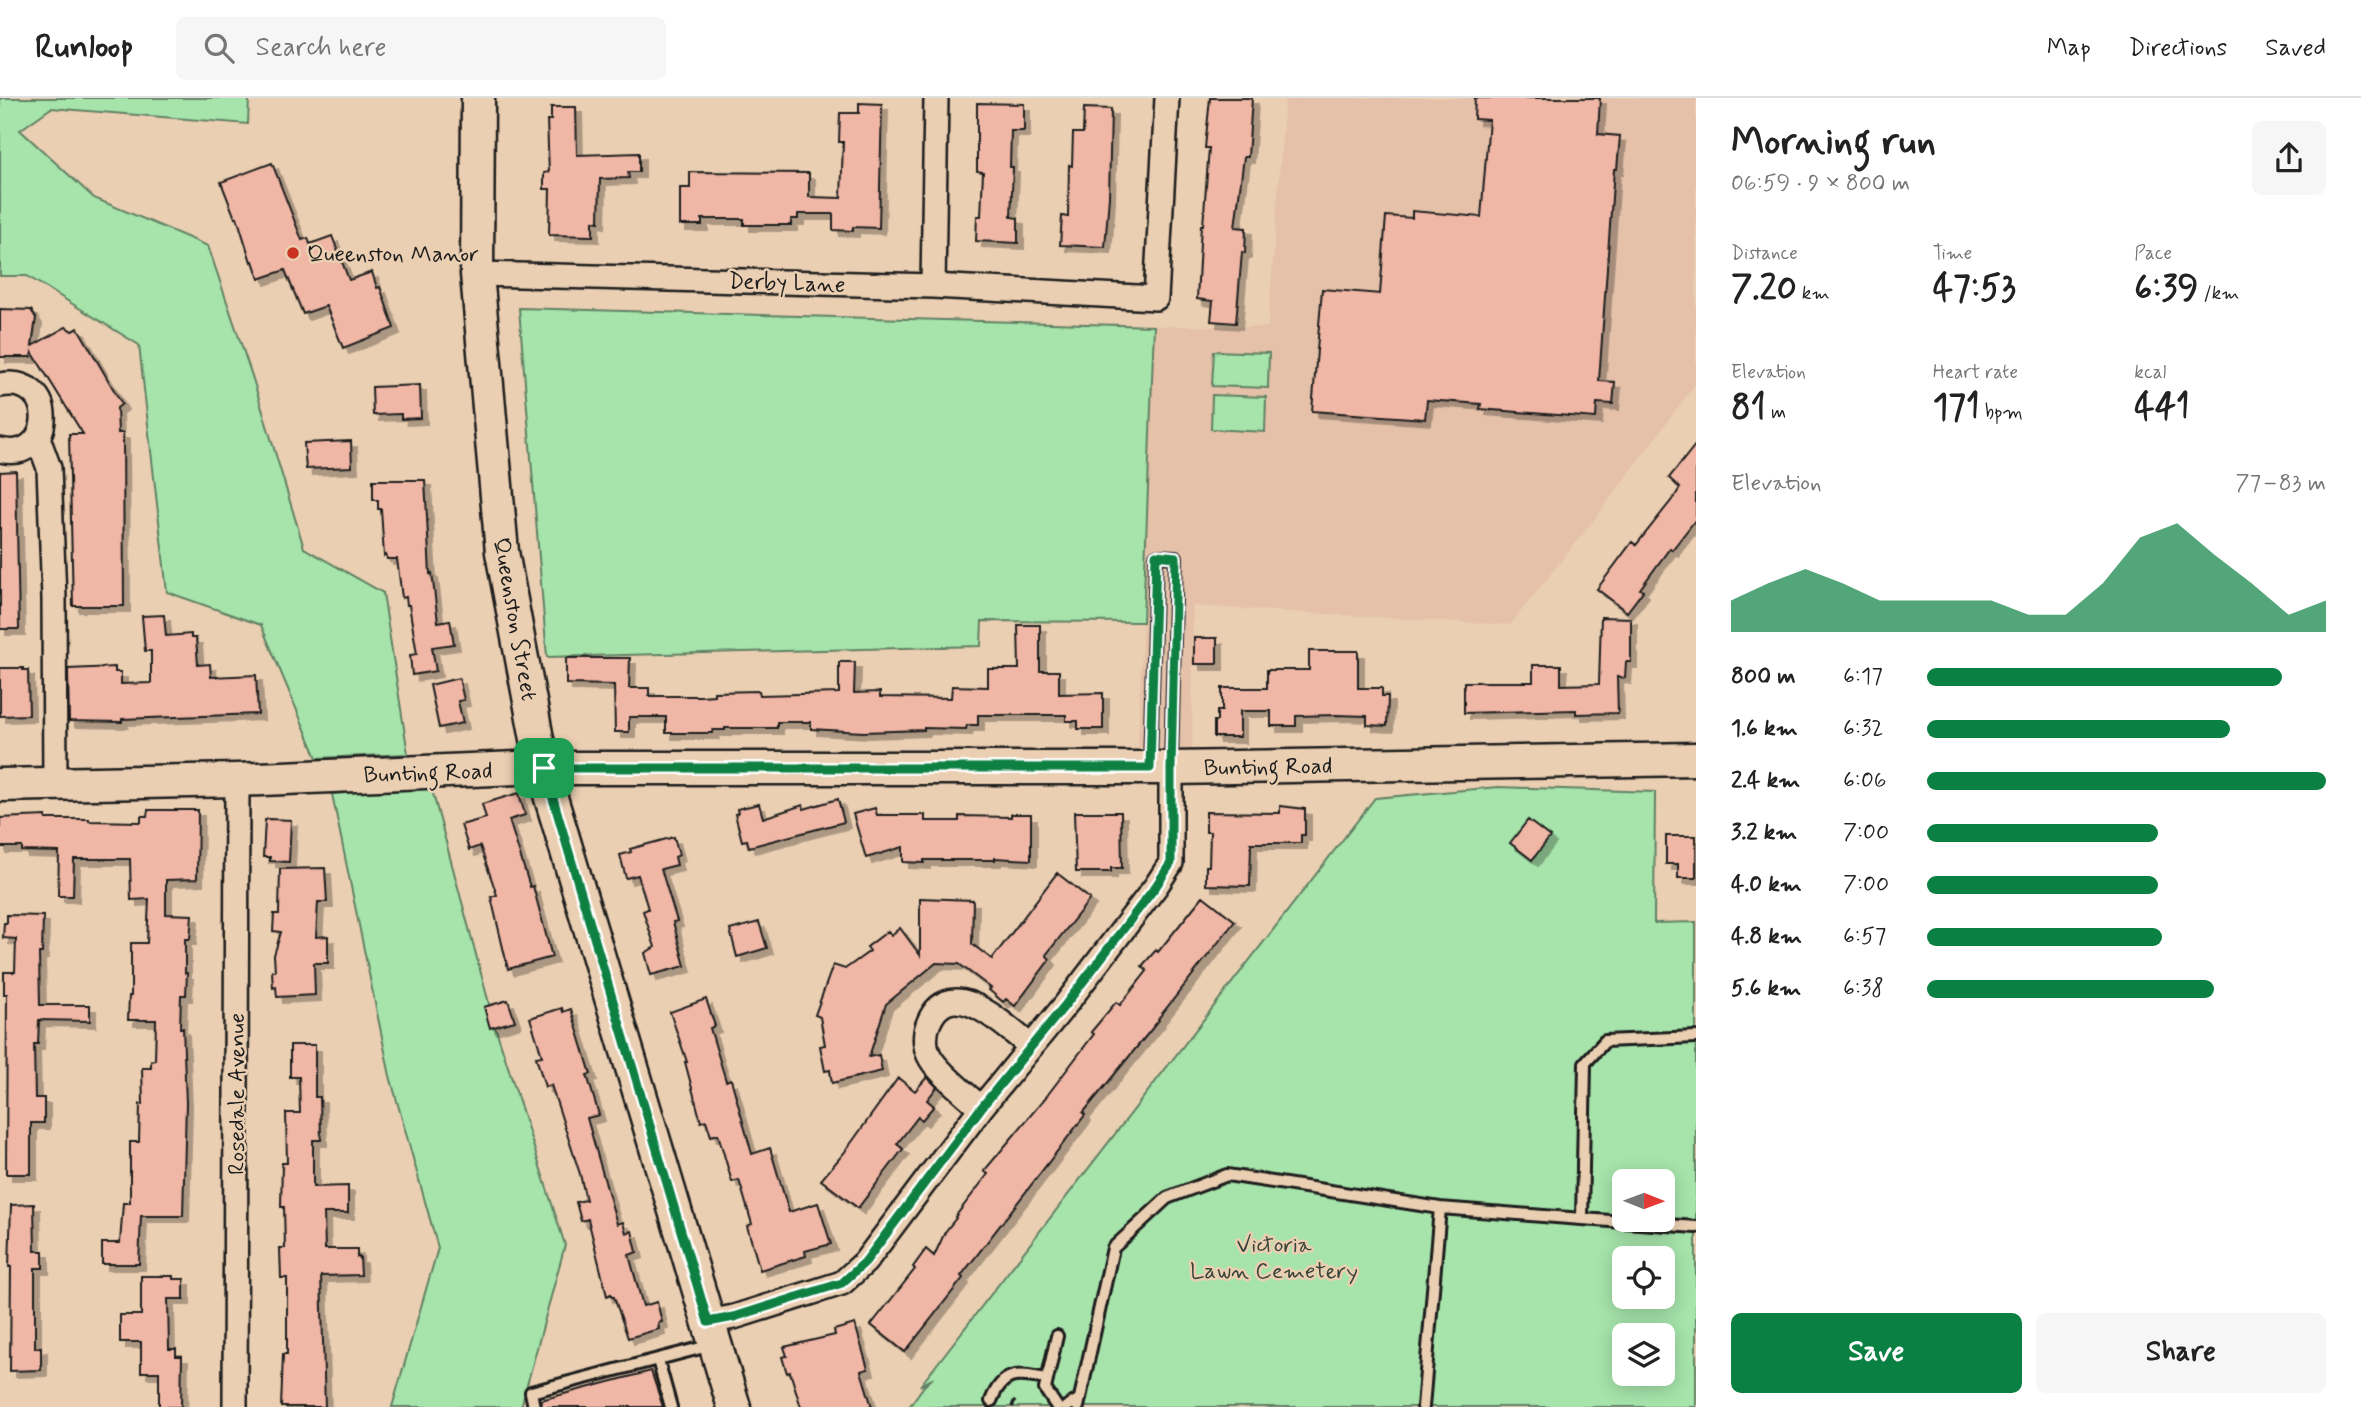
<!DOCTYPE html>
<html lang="en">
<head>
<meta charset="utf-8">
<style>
	:root { --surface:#fff; --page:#f6f6f6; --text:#222; --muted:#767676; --line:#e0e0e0; --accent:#0b8043 }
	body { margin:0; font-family:Mynerve,sans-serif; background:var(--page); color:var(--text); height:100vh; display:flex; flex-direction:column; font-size:26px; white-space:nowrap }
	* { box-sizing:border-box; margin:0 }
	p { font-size:23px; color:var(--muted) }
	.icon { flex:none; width:38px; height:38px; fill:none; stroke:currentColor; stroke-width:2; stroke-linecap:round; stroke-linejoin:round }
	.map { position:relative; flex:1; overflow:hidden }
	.panel { display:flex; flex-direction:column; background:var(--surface); width:665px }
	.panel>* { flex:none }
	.needle { width:46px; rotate:91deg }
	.buttons { position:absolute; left:1612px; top:1071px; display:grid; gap:14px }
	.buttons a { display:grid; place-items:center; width:63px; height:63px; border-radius:10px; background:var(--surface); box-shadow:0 4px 18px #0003; font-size:35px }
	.pin { position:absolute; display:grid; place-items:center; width:60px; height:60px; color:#fff; margin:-30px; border-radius:14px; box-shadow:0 4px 10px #0006 }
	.round { display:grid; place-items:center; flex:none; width:74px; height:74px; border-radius:10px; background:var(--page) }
	.head { display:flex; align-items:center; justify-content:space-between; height:119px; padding:0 35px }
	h1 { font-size:38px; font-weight:700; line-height:52px }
	.stats { display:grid; grid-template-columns:repeat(3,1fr); gap:10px; height:119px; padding:7px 35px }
	.stats div { display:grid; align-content:center }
	.stats b { font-size:35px; font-weight:700 }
	.stats small { font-size:19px; font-weight:400 }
	.stats p { font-size:19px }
	.chart { height:196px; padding:14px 35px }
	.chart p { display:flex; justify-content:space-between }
	.chart svg { width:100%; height:126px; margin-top:7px; fill:var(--accent); opacity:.7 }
	.button { display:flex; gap:14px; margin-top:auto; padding:14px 35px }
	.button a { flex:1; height:80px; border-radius:10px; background:var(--accent); color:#fff; font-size:28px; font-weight:700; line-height:80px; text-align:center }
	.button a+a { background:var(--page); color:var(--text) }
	ul { padding:0 35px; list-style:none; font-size:23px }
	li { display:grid; grid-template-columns:112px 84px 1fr; align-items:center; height:52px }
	li i { height:18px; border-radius:9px; background:var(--accent) }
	header { display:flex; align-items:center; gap:42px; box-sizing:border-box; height:98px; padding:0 35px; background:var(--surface); border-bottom:2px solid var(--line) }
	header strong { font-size:33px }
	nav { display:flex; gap:38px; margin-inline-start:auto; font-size:24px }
	.search { width:490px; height:63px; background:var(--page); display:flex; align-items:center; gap:18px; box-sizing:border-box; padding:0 24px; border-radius:10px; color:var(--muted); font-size:26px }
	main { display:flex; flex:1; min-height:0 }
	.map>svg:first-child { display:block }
	.built { fill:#e4c1a8 }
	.green { fill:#a6e4ab; stroke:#618064; stroke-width:2; fill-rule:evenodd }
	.building { fill:#f0b7a6; stroke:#1c1c1c; stroke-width:2; filter:url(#shadow) }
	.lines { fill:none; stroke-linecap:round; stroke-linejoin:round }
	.lane-casing { stroke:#1c1c1c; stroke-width:16 }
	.street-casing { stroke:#1c1c1c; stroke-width:28 }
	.secondary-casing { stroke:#1c1c1c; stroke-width:37 }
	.path { stroke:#1c1c1c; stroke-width:3.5; stroke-dasharray:7 5; stroke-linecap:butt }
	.lane { stroke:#ebcfb2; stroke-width:10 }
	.street { stroke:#ebcfb2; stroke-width:23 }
	.secondary { stroke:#ebcfb2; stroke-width:32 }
	.route-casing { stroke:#fff; stroke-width:14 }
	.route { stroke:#0b8043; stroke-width:9 }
	.poi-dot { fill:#c8321e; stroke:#ebcfb2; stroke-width:2.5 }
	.labels { text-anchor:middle; stroke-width:5; stroke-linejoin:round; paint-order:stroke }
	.poi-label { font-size:23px; fill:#1c1c1c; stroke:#ebcfb2; text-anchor:start }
	.street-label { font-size:23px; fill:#1c1c1c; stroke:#ebcfb2 }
	.park-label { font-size:23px; fill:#384439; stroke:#ebcfb2 }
</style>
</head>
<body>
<header>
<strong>Runloop</strong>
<div class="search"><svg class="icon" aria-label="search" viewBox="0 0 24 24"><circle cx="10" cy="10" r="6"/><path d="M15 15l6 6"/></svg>Search here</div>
<nav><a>Map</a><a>Directions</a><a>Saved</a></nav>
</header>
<main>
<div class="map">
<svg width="1696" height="1309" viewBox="0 0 1696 1309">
	<defs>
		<filter id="shadow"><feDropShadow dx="6" dy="6" stdDeviation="0" flood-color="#0004"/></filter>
	</defs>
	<rect width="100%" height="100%" fill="#ebcfb2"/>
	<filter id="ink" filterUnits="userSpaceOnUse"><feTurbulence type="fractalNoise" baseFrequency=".0143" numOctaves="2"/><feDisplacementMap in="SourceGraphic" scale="14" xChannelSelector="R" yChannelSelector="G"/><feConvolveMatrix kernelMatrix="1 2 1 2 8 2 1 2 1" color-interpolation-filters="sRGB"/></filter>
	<g filter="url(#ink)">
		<path class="built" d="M1285,0H1696V285L1600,414L1510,527L1193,508L1192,652L1138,649L1154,228L1268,229Z"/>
		<path class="green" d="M0,0H249L248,26L51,10L20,32L94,100L208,148L253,281L304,450L383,495L408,656L317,660L261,527L167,494L139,247L27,178H0Z
			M519,210L1154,228L1143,524L982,523L981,548L547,559Z
			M1214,253L1269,255L1268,290L1212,288Z
			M1212,297L1266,299L1265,334L1211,331Z
			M431,688L495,928L565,1147L521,1309H392L438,1150L390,978L332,696Z
			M1498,689L1655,694L1654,825L1696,824V1309H909L924,1288L933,1280L920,1288L1375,700ZM1624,1083H1662V1122H1624ZM1624,1160H1662V1199H1624ZM1624,1237H1662V1276H1624Z"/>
		<path class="building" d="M1210,0H1252L1248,59H1244L1235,129L1246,130L1245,155L1242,154L1236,225L1211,223L1213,203L1197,201L1201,127H1203L1209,50H1205Z
			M1475,0H1600L1598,36L1620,38L1617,71H1614L1599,283L1615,284L1613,306L1597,305L1596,320L1480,311L1481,306L1427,302L1425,321L1312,313L1322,191L1380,196L1386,118L1412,120V113L1481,119L1489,22L1474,21Z
			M859,5L882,6L879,130L853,129V133L833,132V116H798V121H791V127H744V121H702V127H680V90H690V74L809,75V99L841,100L843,44H839L840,15H859Z
			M977,5L1024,6V33H1011L1010,69H1013L1011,119L1018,120V145L976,143L977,118H981L983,74L977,73Z
			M551,9H576L577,57L639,55V74H628L629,80L600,81L599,124L593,123V138L549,137L550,91H544V75L549,74L547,22H551Z
			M1084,10L1111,11L1109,99L1105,149L1060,147L1062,118L1068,119L1069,67L1072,68L1073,35H1083Z
			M272,65L302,142L308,140L310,146L332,138L349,182L372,174L377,190L380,189L394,230L343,250L326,208L303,216L285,172L259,181L253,163L251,164L237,119L235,120L221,84Z
			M0,211L31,212L36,220L32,248L66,229L72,233L78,230L122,306L117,310L118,335H123L124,508H73L69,336H83L32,254L31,259H0Z
			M420,287L421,320L401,321V316L373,317L372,289Z
			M351,343L352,369L306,371L304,345Z
			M1696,346V421L1672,452L1670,450L1640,491L1643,493L1627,514L1597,491L1632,444L1636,447L1675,398L1680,390L1669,380Z
			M16,373L19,531H0V374Z
			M373,382H425L430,476L432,475L438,524L450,522L454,546L432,549L436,573L412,577L410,557L417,556L409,507H407L406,499L402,500L397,461H387L386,457L384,458L381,411H378V402H373Z
			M164,517L166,538L191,536V540H196L198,567L210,566L211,579L256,577L258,616L122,621V624L69,623L68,571L115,569V574H121V586L151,585V553H145L142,518Z
			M1601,519L1631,520V564H1626L1625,580L1617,579L1618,615L1576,616V612L1464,615V584H1533V567H1561V587L1599,586Z
			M1018,527H1040V573H1059V596L1103,595V631H1078V623H1066V617H978V627H967L966,631L924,630V632L863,634L811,631V624H777V630H725V632H713V635H666V619H629V634H615L614,587L566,586V560H630L629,590H649V598H701L714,597V594L759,593L760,597L839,595V564H855L854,595L880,594V599L951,600L952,588L988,589V571H1019Z
			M1194,540H1217V566H1194Z
			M1309,553H1358V590H1382V598H1388L1387,628L1367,627V618L1336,617L1296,618V628H1271V613H1240V639H1214V623H1217V613H1222V590H1267V572H1309Z
			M0,570H23V572H28L29,617L0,618Z
			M459,580L464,602L458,603L463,625L439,630L430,587Z
			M519,695L525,717L509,722L530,789L533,788L552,859L508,871L491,799L497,797L480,748L469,752L461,727L486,720L482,706Z
			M838,701L844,724L749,749L747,742L742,743L735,716L738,715L737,711L759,706L763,720L803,707L804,711Z
			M1280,708L1305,711V737H1301V745H1251L1250,788L1206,787V768H1209L1210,734H1206V714L1280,715Z
			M875,710L877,717H925V723H959V718L1011,719V716H1031V762L995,760V762H924V765L903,764V749L866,760L853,716Z
			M148,712H198L197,781L166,782V816L192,817L190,841H185V875H187L186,897H181L180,930H183L186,1005L183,1118H141L139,1166H102V1145H120L123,1105H130V1044H139L140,1006H143L142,970H151V963L155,962L156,922H128L129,898H131V845H147L149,801L131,802L130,761H74L73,798H58L59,754L22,753V749H0V720L46,718V721H89V723L141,724V718H147Z
			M1074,714H1121L1122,770H1111V774H1076Z
			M269,721L291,722L289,764L270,763V759H263L265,722Z
			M1528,722L1550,739L1532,762L1510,745Z
			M1666,738H1696V780H1678V766H1666Z
			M674,739L679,757L675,759L677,767L661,771L677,823L673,824L685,868L651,877L645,855L655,849L643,813L648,811L638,777L626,780L620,757L631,754L630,751Z
			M325,770L327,804H318L316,839L328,838V865H314L315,897L277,899L276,889L273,890L272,873H275L274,857L281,834L273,833L274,816H279L280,771Z
			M1057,775L1090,801L1046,857L1050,861L1015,908L1006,901L1003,904L989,892L991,890L959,866L936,865L886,906L869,959L879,957L882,973L832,985L830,972L825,973L820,948L825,947L820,919L815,917L833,867L845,871L870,853L867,849L888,833L891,837L900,830L920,857V800L973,802L972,846L992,861Z
			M1203,798L1235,823L1158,921L1159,922L1083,1015L1085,1017L961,1178L963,1180L905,1254L871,1227L915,1171L913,1169L926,1151L934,1158L945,1134L956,1120L955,1119L988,1076L984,1073L1046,999L1094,936L1091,934L1116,904L1120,907L1147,873L1142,868L1156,852L1158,854Z
			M7,817L43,818L42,855H39L40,907H90V923L39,922L38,946H34L35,1000H44V1025H31V1076H6L7,896H4V874H15L16,841L3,840L4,825H7Z
			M759,824L767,850L737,859L730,832Z
			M706,901L715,928L710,930L726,983L731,981L752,1056L770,1050L789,1114L818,1105L831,1146L805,1153L806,1158L760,1172L747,1128L752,1126L739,1082L732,1084L718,1036L711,1038L706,1022L701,1024L685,964H687L670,914Z
			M508,902L515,923L490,930L484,909Z
			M562,910L563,914L571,911L591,976L587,977L599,1017L587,1020L617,1126L623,1124L626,1135L632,1133L637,1154L629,1157L643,1208L657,1204L662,1224L658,1225L659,1231L628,1240L614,1199H612L611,1196L607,1198L588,1121L581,1123L576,1104L586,1102L580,1076L551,987L545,989L536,959L542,958L530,920Z
			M290,947H315V999H320L321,1042H313V1089L348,1088V1115H324L325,1151H357V1159H360L361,1177L321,1178L325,1309H281L283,1256H287V1180H281L280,1150H285L284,1109H281L282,1065H287L286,1015H300L299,979H290Z
			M927,979L937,989L927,1002L934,1008L922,1022L918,1019L897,1046L903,1051L858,1110L821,1082L844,1055L898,980L915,993Z
			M34,1106L35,1153H43V1170H35V1250L41,1249V1272L10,1273L11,1169H9L11,1107Z
			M141,1178H173V1181H184V1201H168L169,1251H176V1258H182L181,1309H159V1274H141V1244H120V1217H141Z
			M855,1226L868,1271L861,1273L872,1309H801L790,1274L787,1275L782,1259L787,1258L784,1249L835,1237L834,1232Z
			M651,1273L663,1309H542L541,1302Z"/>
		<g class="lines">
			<g class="lane-casing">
				<path id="lane" d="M1150,667L1156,458L1176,459L1171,667
					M1696,939L1605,943L1585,965L1582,1121L1696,1129
					M1057,1238L1045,1291L1057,1309
					M658,1262L671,1309
					M991,1303C1003,1272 1018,1276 1047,1281
					M534,1309L531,1294L712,1247
					M1066,1309L1080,1301
					M1078,1309L1113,1150L1167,1100L1227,1077L1440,1110L1582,1121
					M1423,1309L1440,1110"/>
			</g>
			<g class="street-casing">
				<path id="street" d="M477,176L933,188L1156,200L1167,0
					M933,188L936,0
					M0,287C60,276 55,366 0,352
					M38,340L49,370L54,500L55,687
					M981,1010C967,997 940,976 931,961C924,950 924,935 929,924C951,873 1006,929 1030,948
					M708,1224L734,1219L842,1185L865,1164L981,1010L1066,906L1156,788L1171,765V670
					M235,1309L237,682"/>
			</g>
			<g class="secondary-casing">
				<path id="secondary" d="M478,0L477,176L502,454L537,641L551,700L734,1309
					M0,687L237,682L517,670H1171L1696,661"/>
			</g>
			<path class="path" d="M1012,1309L1016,1299"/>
			<use href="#lane" class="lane"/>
			<use href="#street" class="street"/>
			<use href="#secondary" class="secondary"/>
		</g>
	</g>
	<g class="lines" filter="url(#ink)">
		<g class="route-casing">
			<path id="route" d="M1156,457L1176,459L1171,670V765L1156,788L1066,906L981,1010L865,1164L842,1185L734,1219L708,1224L544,670H1150Z"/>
		</g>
		<use href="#route" class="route"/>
	</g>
	<circle class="poi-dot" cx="293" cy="155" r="7"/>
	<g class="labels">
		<g class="poi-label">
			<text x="307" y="163">Queenston Manor</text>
		</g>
		<g class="street-label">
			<text transform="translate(787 184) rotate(2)" y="8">Derby Lane</text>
			<text transform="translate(516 521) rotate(80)" y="8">Queenston Street</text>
			<text transform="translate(1268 668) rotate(-1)" y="8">Bunting Road</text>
			<text transform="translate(428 674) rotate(-2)" y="8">Bunting Road</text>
			<text transform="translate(236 996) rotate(-90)" y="8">Rosedale Avenue</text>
		</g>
		<g class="park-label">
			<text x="1274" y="1154">Victoria<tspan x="1274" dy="26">Lawn Cemetery</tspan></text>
		</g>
	</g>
</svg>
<div class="buttons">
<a><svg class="needle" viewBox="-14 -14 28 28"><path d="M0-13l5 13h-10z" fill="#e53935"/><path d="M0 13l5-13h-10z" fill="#767676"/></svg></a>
<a><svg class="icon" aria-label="locate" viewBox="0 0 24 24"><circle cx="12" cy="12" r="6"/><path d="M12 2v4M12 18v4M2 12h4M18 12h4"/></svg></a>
<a><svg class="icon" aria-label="layers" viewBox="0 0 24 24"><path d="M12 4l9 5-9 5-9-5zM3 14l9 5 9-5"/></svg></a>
</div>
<div class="pin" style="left:544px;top:670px;background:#1e9e55"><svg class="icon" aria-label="arrive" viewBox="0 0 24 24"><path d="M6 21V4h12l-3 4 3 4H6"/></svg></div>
</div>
<section class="panel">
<div class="head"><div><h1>Morning run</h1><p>06:59 · 9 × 800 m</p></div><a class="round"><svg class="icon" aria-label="share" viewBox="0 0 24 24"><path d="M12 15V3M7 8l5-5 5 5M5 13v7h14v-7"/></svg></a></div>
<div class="stats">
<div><p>Distance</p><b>7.20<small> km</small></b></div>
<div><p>Time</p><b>47:53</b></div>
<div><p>Pace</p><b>6:39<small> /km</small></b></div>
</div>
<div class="stats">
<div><p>Elevation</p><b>81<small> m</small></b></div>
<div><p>Heart rate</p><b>171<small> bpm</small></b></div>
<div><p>kcal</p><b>441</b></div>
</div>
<div class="chart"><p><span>Elevation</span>77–83 m</p>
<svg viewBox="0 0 160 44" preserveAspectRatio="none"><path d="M0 44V33L10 27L20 22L30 27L40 33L50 33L60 33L70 33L80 38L90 38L100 27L110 11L120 6L130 17L140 27L150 38L160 33V44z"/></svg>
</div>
<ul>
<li><b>800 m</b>6:17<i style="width:89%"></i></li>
<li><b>1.6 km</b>6:32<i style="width:76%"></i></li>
<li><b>2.4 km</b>6:06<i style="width:100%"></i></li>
<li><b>3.2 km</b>7:00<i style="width:58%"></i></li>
<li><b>4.0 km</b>7:00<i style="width:58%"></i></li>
<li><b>4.8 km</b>6:57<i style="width:59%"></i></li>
<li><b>5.6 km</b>6:38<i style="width:72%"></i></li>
</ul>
<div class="button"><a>Save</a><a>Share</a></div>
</section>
</main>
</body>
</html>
